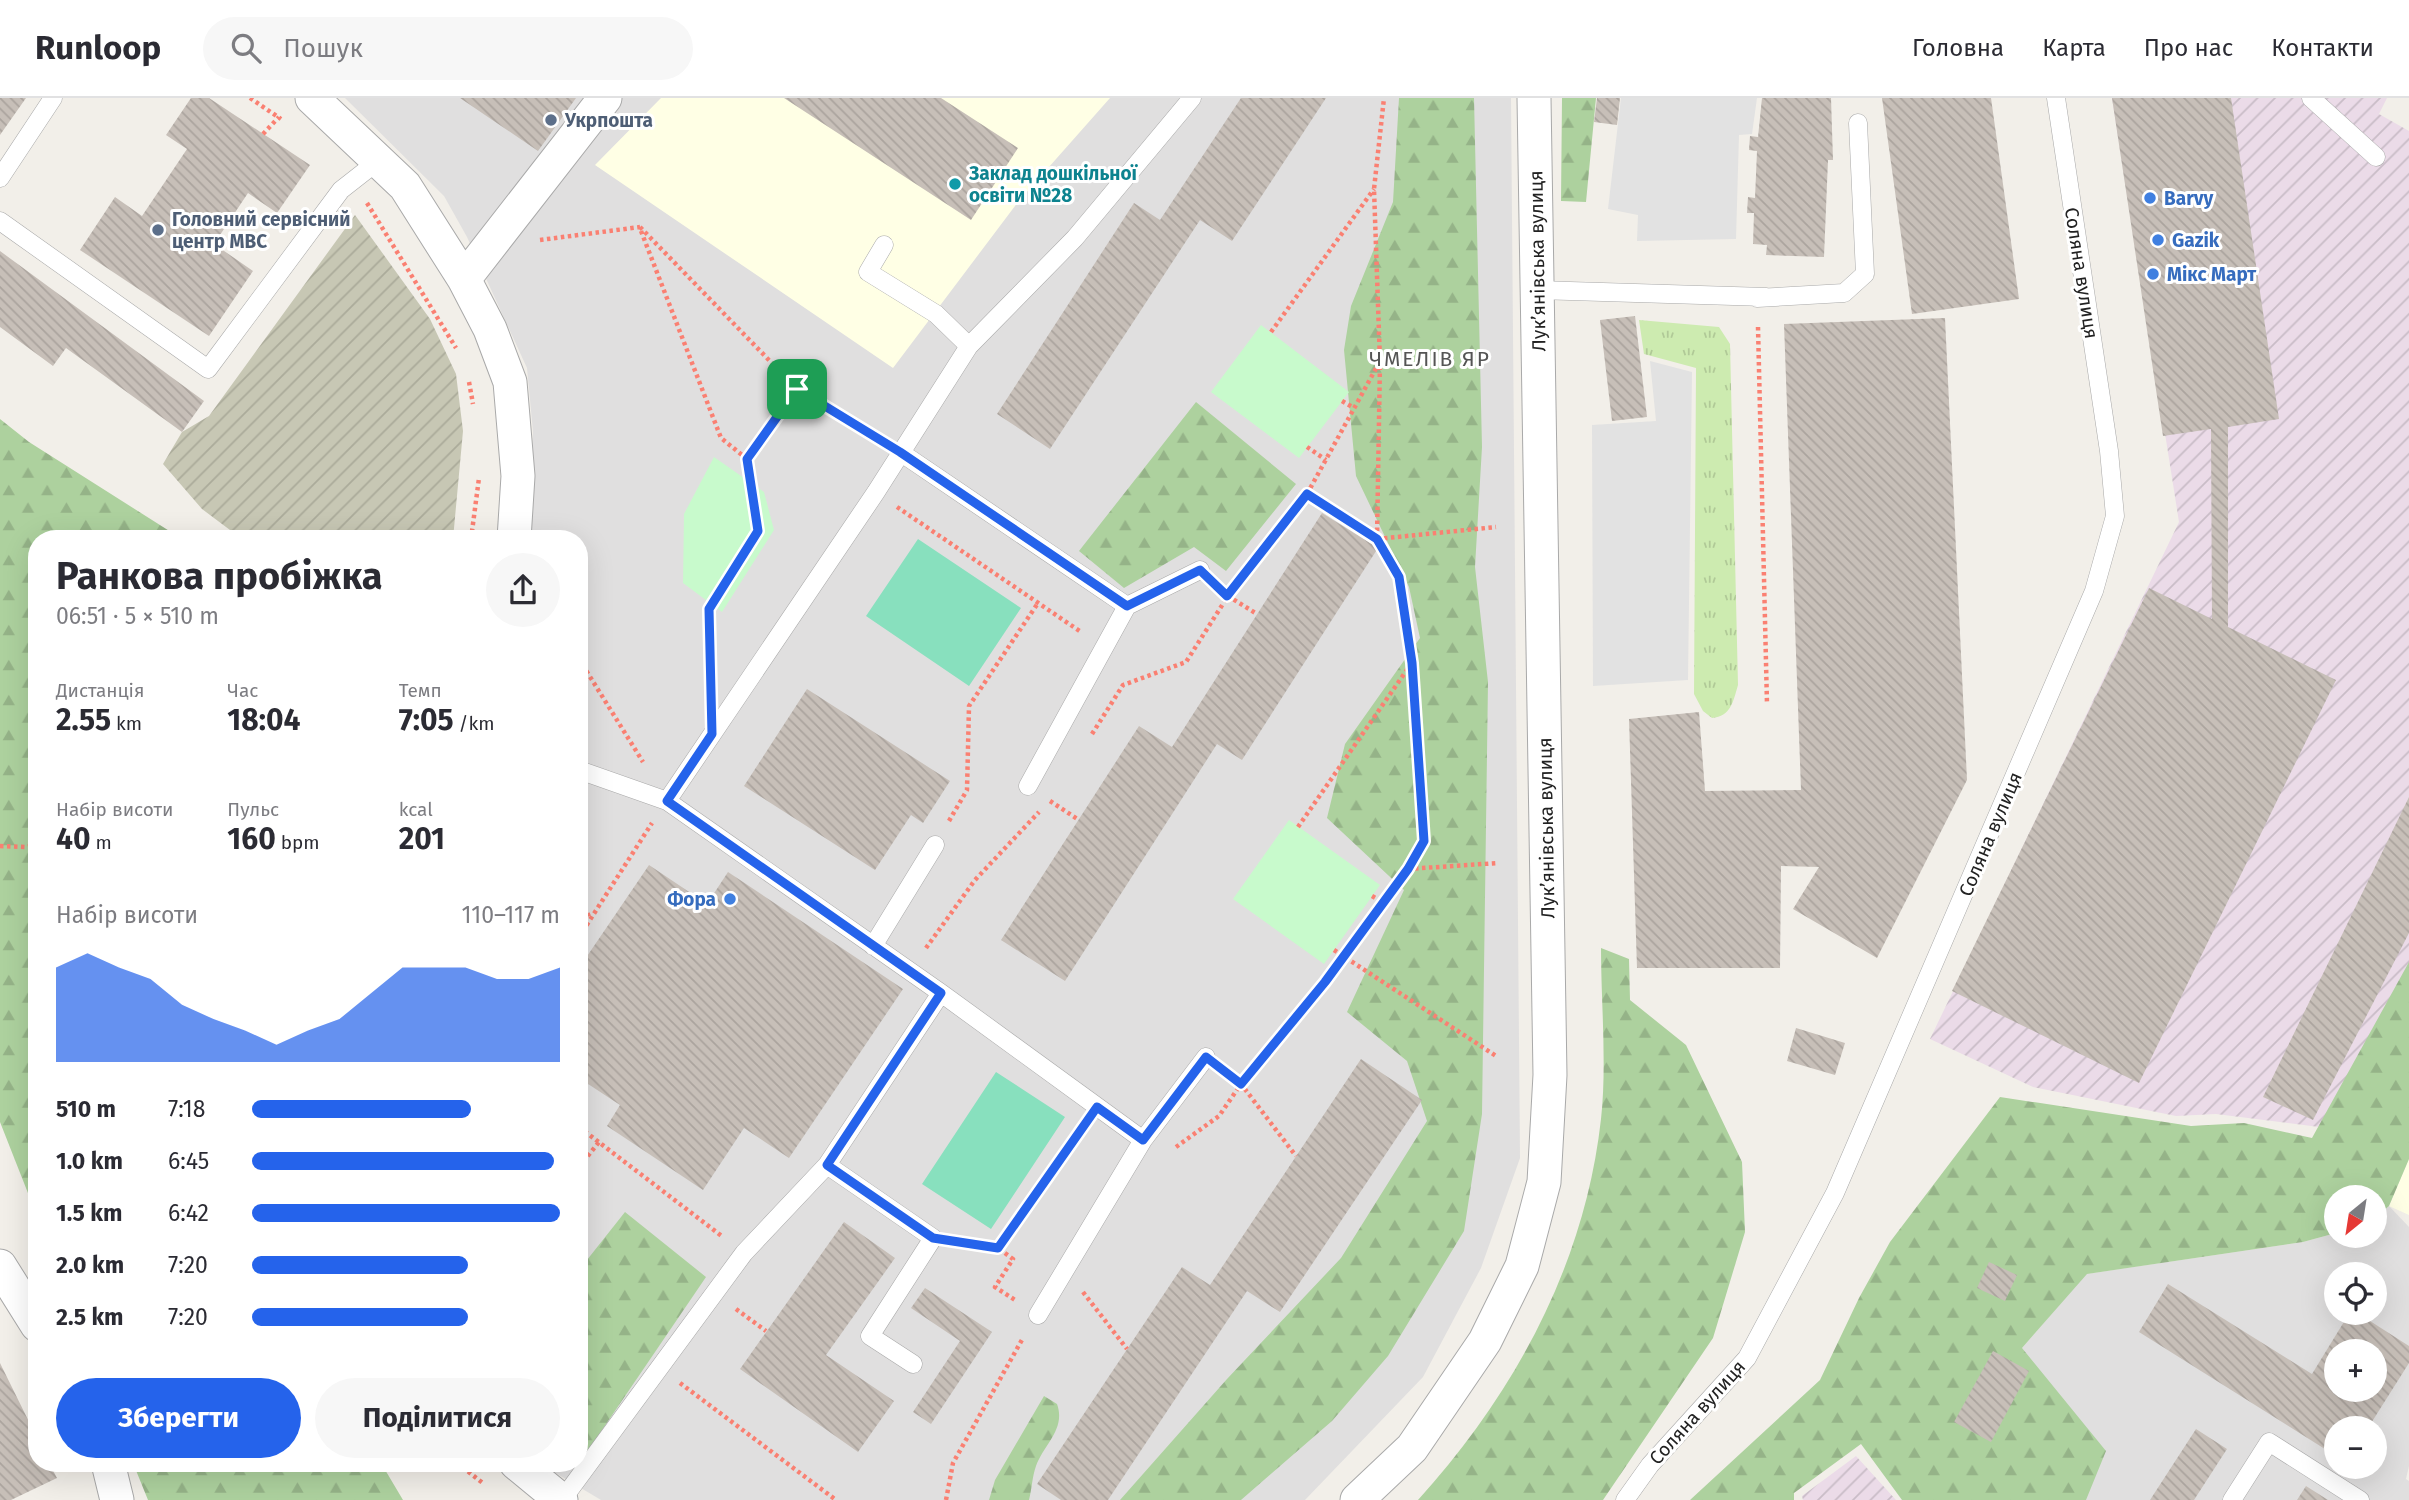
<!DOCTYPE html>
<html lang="uk">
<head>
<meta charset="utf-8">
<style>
	:root { --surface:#fff; --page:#f7f7f7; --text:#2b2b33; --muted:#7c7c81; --line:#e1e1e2; --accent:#2563eb }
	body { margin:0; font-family:"Fira Sans",sans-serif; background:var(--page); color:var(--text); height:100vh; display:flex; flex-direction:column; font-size:26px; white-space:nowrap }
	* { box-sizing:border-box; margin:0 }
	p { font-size:23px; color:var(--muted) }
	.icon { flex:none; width:38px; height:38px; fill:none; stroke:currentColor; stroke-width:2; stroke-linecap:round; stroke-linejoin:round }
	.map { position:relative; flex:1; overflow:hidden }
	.panel { position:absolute; left:28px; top:432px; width:560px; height:942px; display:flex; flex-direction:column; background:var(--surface); border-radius:28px; box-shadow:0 7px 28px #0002 }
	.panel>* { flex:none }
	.needle { width:46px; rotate:210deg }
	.tools { position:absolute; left:2324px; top:1087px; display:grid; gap:14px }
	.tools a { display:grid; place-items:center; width:63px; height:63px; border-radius:50%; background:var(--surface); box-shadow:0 7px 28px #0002; font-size:35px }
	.pin { position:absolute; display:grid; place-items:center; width:60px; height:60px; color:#fff; margin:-30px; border-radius:14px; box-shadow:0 4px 10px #0006 }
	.round { display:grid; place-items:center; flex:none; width:74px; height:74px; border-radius:37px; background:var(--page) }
	.overview { display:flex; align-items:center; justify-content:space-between; height:119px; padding:0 28px }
	h1 { font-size:38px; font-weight:700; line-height:52px }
	.figures { display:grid; grid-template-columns:repeat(3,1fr); gap:10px; height:119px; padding:7px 28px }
	.figures div { display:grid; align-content:center }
	.figures b { font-size:30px; font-weight:700 }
	.figures small { font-size:19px; font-weight:400 }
	.figures p { font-size:19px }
	.chart { height:196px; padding:14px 28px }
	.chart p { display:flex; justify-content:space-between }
	.chart svg { width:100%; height:126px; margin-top:7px; fill:var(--accent); opacity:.7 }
	.cta { display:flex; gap:14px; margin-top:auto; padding:14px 28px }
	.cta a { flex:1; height:80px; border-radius:42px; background:var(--accent); color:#fff; font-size:28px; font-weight:700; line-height:80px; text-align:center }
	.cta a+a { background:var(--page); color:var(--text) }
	ul { padding:0 28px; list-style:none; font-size:23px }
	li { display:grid; grid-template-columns:112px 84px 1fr; align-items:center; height:52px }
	li i { height:18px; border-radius:9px; background:var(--accent) }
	header { display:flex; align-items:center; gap:42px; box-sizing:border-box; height:98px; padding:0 35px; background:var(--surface); border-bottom:2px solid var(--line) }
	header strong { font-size:33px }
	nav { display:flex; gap:38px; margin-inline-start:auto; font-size:24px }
	.search { width:490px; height:63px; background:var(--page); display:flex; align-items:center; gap:18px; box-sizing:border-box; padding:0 24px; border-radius:38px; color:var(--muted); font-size:26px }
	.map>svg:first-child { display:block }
	.residential { fill:#e0dfdf; fill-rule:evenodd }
	.industrial { fill:url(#industrial-furrows) }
	.education { fill:#ffffe5 }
	.construction { fill:url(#construction-furrows) }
	.grass { fill:url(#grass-tufts) }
	.forest { fill:url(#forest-firs) }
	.park { fill:#c8facc }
	.pitch { fill:#88e0be }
	.parking { fill:#e2e2e2 }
	.building { fill:url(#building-back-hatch); fill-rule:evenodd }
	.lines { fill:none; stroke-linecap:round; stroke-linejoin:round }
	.service-casing { stroke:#a9a9a9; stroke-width:19 }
	.minor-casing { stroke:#a9a9a9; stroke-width:35 }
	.path { stroke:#fa8072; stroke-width:4.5; stroke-dasharray:3.5 3.5; stroke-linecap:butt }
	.service { stroke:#fff; stroke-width:18 }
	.minor { stroke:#fff; stroke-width:33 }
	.route-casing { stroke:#fff; stroke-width:14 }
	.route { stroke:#2563eb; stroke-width:9 }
	.service-dot { fill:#5c6f8a; stroke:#fff; stroke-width:2.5 }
	.culture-dot { fill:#0f9aa8; stroke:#fff; stroke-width:2.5 }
	.shop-dot { fill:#3f7fe0; stroke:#fff; stroke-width:2.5 }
	.labels { text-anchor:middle; stroke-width:6; stroke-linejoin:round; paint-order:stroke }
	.service-label { font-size:19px; font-weight:bold; fill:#4e5e75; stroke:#fff; text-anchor:start }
	.culture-label { font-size:19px; font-weight:bold; fill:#0d838f; stroke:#fff; text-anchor:start }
	.shop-label { font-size:19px; font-weight:bold; fill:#366cbe; stroke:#fff; text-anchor:start }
	.street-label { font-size:19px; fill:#222; stroke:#fff }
	.neighbourhood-label { font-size:21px; letter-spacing:2px; fill:#555; stroke:#fff }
</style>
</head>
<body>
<header>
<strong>Runloop</strong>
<div class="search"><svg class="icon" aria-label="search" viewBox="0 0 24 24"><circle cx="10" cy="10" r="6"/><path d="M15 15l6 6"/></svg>Пошук</div>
<nav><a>Головна</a><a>Карта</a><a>Про нас</a><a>Контакти</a></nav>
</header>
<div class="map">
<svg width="2409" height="1402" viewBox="0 0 2409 1402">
	<defs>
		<pattern id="industrial-furrows" width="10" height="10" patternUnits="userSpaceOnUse" patternTransform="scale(1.75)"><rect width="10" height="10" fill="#ebdbe8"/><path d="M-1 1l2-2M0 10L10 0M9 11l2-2" fill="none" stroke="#c9bcc7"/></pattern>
		<pattern id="construction-furrows" width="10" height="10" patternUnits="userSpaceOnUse" patternTransform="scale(1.75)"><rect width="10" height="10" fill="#c7c7b4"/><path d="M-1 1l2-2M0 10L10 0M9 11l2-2" fill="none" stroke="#abab9a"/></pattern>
		<pattern id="grass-tufts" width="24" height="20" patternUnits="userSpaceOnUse" patternTransform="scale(1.75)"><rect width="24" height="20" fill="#cdebb0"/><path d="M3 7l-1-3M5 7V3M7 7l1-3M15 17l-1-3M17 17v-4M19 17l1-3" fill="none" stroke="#b0c997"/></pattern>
		<pattern id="forest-firs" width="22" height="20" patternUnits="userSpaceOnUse" patternTransform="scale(1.75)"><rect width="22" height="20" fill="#add19e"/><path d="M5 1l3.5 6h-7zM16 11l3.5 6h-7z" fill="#95b388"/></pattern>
		<pattern id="building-back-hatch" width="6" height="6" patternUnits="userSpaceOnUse" patternTransform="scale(1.75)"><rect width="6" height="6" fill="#c7bfb8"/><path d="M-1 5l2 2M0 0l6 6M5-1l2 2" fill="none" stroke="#aba49e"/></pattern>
	</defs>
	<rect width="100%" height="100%" fill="#f2efe9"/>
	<path class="residential" d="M345,0H1511L1520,1060L1481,1170L1423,1279L1305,1402H601L539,1365H579V441H527L533,334L527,270L467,139L444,98Z
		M2389,1108L2409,1129V1368L2406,1381L2409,1383V1402H2086L2021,1251L2086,1176L2303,1144L2336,1135L2375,1138V1120ZM2336,1176H2375V1214H2336ZM2336,1253H2375V1292H2336ZM2336,1330H2375V1368H2336Z"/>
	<path class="industrial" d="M2112,0H2387L2379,16L2409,33V869L2327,1030L2216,1016L2176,1018L2033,989L1930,941L2179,424Z
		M1856,1358L1896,1402H1803L1802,1398Z"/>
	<path class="education" d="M661,0H1110L1018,104L893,270L595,67Z
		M2409,1061V1117L2389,1108Z"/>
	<path class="construction" d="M355,117L430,221L456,276L463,333L453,441H242L202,411L163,366L182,334L209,318Z"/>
	<path class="grass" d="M1639,222L1719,229L1730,246L1738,587C1733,604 1731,618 1712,620L1703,613L1694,596L1696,270L1644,256Z"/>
	<path class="forest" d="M1399,0H1474L1482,349L1475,469L1488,584L1482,1016L1464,1133L1388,1258L1332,1323L1241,1402H1120L1227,1281L1341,1160L1427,1023L1407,963L1347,914L1404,792L1327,720L1345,646L1420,540L1409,489L1356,378L1344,252L1351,208L1393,104Z
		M1562,0H1596L1586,104L1561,103Z
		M1196,304L1296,386L1226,473L1194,449L1124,490L1079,453Z
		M0,321L29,344L182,441H37V1118L0,1024Z
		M1601,850L1629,861L1630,902L1686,947L1742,1064L1745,1134L1713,1240L1603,1402H1418C1515,1295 1585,1166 1601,1021C1607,968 1601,904 1601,850Z
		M2409,864V1061L2389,1108L2375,1120V1099H2336V1135L2303,1144L2087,1176L2022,1250L2106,1353L2086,1402H1902L1861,1346L1794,1395V1402H1690L1820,1282L1859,1200L1890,1144L2000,999L2191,1028L2244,1025L2312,1040Z
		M625,1114L706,1179L585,1357L579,1354V1172Z
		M1044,1298L1057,1306C1066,1331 1044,1346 1036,1368C1032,1379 1032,1391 1029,1402H989L995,1382Z
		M133,1365H381L403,1402H148Z"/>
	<path class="park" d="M1261,227L1349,294L1299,360L1211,294Z
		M714,359L764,394L774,432L722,514L683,485L684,416Z
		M1289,722L1380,787L1324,866L1233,801Z"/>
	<path class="pitch" d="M918,441L1021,510L969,588L866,518Z
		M996,974L1065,1019L991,1131L922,1086Z"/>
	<path class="parking" d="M1621,0H1757L1752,36L1739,37L1736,141L1637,143L1638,117L1608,111Z
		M1650,263L1692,274L1688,582L1593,588L1592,327L1656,323Z"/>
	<path class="building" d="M0,0H26L0,37Z
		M191,0H209L310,67L277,115L248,95L214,146L253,173L209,238L80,152L115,99L142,118L187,51L166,37Z
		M460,0H576L538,53Z
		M784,0H941L1018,50L971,122Z
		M1241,0H1326L1232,143L1200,122L1050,351L997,316L1134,105L1160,122Z
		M1597,0H1620L1617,27L1594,24Z
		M1762,0H1831L1833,62H1828L1824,159L1766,157L1767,147L1753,146L1754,115H1747L1748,99L1755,100L1757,53L1749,52L1750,38L1758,39Z
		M1882,0H1991L2019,201L1912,216Z
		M2112,0H2231L2279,321L2228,329V529L2336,582L2139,985L1952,893L2149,490L2212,521L2211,331L2163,338Z
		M0,153L204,303L182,334L66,250L53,268L0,229Z
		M1635,218L1647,319L1612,323L1600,222Z
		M1945,220L1967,682L1877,860L1793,811L1819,769L1781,768L1780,870H1637L1629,621L1699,614L1705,693L1801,692L1784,226Z
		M1322,415L1378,450L1242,662L1217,646L1065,883L1001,842L1139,628L1172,649Z
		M807,591L950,683L923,725L911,717L875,772L744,688Z
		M2409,699V835L2313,1022L2263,999Z
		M649,767L707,806L728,774L903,891L789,1060L744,1030L703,1092L607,1028L620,1007L579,980V870Z
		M1796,930L1845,945L1835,977L1787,963Z
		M1361,961L1422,1002L1280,1214L1247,1193L1108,1402H1061L1037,1386L1182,1169L1210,1187Z
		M844,1124L895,1160L826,1257L894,1303L858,1354L740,1271Z
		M1989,1164L2017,1177L2005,1203L1977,1190Z
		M2168,1186L2312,1276L2350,1214H2356L2409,1248V1265L2368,1330H2336V1358L2139,1234ZM2336,1253H2375V1292H2336Z
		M925,1190L992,1234L931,1326L913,1314L960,1243L911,1210Z
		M1993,1253L2029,1273L1991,1344L1954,1324Z
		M0,1265L37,1340V1365H49L57,1380L11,1402H0Z
		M2196,1331L2227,1351L2194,1402H2150Z
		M2306,1388L2328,1402H2297Z"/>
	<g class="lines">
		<g class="service-casing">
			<path id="service" d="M2311,0L2376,59
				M0,80L53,0
				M0,123L208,271L341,92L378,63
				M884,147L868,174L936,216L969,248
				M1537,192L1766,199L1757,200L1844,195L1865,176L1858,25
				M900,354L1127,508
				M579,672L667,703L941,895L1143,1042
				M1028,688L1127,508L1200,472
				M667,703L876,394L969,248L1075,140L1192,0
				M873,848L935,747
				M827,1067L933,1140L870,1238L913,1266
				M1038,1217L1143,1042L1206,959
				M562,1402L744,1155L827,1067L941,895
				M1625,1402L1650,1367L1747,1260L1835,1095L2094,493L2115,418L2109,353L2056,0
				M2232,1402L2269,1344L2360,1402"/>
		</g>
		<g class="minor-casing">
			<path id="minor" d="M312,0L405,88L464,181L490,231L510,284L518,378L514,441
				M464,181L605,0
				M0,1168L37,1227
				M108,1365L117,1402
				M516,1365L561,1402
				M1357,1402L1412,1350L1485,1243L1522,1168L1544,1084L1550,977L1534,0"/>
		</g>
		<path class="path" d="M250,0L281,21
			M263,36L279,19
			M367,105L456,250
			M640,129L797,291L878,340
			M641,133L721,340L747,361L797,291
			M540,142L640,129
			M1758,229L1767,606
			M1271,234L1374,91
			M469,284L473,306
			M1342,303L1354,310
			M1307,349L1326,362
			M1307,396L1379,265
			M897,409L1081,534
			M1377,440L1380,264L1374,91L1384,0
			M471,441L479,380
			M1377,441L1496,429
			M1219,490L1228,498L1307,396L1377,441L1399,479L1411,565L1424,742L1408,771L1325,884L1241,986L1228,975
			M579,561L643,664
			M711,587L709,511L758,433L747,361
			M1092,636L1123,587L1186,564L1228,498L1257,516
			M1050,703L1079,722
			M949,723L967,692L969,608L1038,505
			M1298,729L1411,566
			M0,748L27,749L37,746
			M1408,771L1498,765
			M579,796L590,821
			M1372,798L1384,805
			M579,839L652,725
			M926,850L975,782L1039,714
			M1334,852L1496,958
			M579,1029L723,1139
			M1176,1049L1219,1018L1241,986L1296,1058
			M579,1069L599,1044
			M958,1144L998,1150L1013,1161L995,1189L1015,1202
			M998,1150L1082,1030
			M1083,1194L1127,1251
			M736,1211L766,1233
			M680,1285L836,1402
			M457,1365L484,1386
			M946,1402L953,1365L1023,1240"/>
		<use href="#service" class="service"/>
		<use href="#minor" class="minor"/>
	</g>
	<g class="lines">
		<g class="route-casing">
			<path id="route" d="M797,291L900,354L1127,508L1200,472L1227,498L1307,396L1377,441L1399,479L1412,565L1424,743L1408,771L1325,884L1241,986L1206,959L1143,1042L1097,1009L998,1150L933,1140L827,1067L941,895L667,703L712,636L709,511L758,433L747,361Z"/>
		</g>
		<use href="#route" class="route"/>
	</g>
	<g class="service-dot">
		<circle cx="551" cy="22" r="7"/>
		<circle cx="158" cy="132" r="7"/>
	</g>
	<circle class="culture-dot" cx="955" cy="86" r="7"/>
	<g class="shop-dot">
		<circle cx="2150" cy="100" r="7"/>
		<circle cx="2158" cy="142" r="7"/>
		<circle cx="2153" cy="176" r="7"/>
		<circle cx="730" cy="801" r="7"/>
	</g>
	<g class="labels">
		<g class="service-label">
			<text x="565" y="29">Укрпошта</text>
			<text x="172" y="128">Головний сервісний<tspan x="172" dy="22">центр МВС</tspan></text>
		</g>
		<g class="culture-label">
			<text x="969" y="82">Заклад дошкільної<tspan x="969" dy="22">освіти №28</tspan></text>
		</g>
		<g class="shop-label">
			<text x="2164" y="107">Barvy</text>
			<text x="2172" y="149">Gazik</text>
			<text x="2167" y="183">Мікс Март</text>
			<text x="716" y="808" text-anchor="end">Фора</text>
		</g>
		<g class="street-label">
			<text transform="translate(1537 163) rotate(-91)" y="7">Лукʼянівська вулиця</text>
			<text transform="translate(2082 175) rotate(81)" y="7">Соляна вулиця</text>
			<text transform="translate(1546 730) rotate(-91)" y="7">Лукʼянівська вулиця</text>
			<text transform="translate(1990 736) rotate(-67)" y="7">Соляна вулиця</text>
			<text transform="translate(1697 1314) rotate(-48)" y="7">Соляна вулиця</text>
		</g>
		<g class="neighbourhood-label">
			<text x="1430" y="268">ЧМЕЛІВ ЯР</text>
		</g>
	</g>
</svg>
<div class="tools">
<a><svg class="needle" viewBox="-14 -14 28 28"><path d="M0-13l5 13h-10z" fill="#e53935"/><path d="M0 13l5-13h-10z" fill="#7c7c81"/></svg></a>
<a><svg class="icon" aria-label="locate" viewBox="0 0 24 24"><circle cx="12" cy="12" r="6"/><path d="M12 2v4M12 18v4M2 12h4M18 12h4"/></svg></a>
<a>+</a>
<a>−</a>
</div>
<div class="pin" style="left:797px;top:291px;background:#1e9e55"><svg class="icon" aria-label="arrive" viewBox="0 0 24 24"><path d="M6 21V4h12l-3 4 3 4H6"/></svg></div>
<section class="panel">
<div class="overview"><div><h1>Ранкова пробіжка</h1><p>06:51 · 5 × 510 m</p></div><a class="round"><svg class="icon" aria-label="share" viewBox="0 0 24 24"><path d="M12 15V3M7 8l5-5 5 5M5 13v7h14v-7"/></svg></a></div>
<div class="figures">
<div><p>Дистанція</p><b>2.55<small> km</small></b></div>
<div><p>Час</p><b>18:04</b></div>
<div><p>Темп</p><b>7:05<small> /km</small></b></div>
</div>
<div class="figures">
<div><p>Набір висоти</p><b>40<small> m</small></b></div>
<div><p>Пульс</p><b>160<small> bpm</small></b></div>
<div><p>kcal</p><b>201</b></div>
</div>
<div class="chart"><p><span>Набір висоти</span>110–117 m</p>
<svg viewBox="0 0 160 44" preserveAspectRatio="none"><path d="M0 44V11L10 6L20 11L30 15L40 24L50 29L60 33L70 38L80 33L90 29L100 20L110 11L120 11L130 11L140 15L150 15L160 11V44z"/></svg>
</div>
<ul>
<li><b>510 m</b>7:18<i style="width:71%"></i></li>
<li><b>1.0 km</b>6:45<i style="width:98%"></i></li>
<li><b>1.5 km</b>6:42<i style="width:100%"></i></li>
<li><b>2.0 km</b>7:20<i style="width:70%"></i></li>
<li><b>2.5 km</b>7:20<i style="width:70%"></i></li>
</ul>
<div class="cta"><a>Зберегти</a><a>Поділитися</a></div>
</section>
</div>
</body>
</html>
